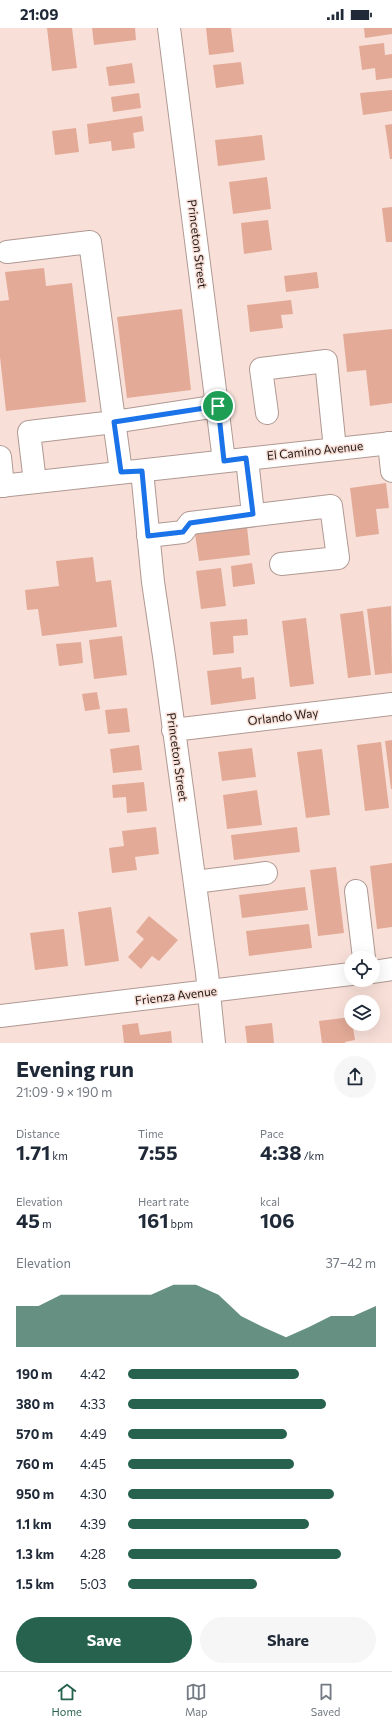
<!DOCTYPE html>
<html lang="en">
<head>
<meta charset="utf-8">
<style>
	:root { --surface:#fff; --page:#f6f6f7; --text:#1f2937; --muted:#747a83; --line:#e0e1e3; --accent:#26624d }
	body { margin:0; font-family:Commissioner,sans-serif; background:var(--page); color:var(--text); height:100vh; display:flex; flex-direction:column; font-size:15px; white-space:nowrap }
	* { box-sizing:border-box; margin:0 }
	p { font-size:13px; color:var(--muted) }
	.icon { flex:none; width:22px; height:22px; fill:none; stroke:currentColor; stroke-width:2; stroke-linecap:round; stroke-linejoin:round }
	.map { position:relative; height:1015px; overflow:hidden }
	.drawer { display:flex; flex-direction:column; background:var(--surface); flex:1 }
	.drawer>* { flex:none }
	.fabs { position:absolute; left:344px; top:923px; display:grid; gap:8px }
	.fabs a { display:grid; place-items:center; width:36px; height:36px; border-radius:50%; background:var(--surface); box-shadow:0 4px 16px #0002; font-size:20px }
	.pin { position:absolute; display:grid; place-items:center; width:34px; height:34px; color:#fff; margin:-17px; border:2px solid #fff; border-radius:50%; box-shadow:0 1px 4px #0007 }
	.round { display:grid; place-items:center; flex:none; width:42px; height:42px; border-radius:21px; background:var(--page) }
	.head { display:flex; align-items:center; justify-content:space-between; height:68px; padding:0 16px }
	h1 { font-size:22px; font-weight:700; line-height:30px }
	.stats { display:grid; grid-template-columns:repeat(3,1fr); gap:6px; height:68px; padding:4px 16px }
	.stats div { display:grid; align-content:center }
	.stats b { font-size:20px; font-weight:700 }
	.stats small { font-size:11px; font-weight:400 }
	.stats p { font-size:11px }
	.chart { height:112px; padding:8px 16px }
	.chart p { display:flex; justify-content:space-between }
	.chart svg { width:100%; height:72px; margin-top:4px; fill:var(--accent); opacity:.7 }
	.action { display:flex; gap:8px; margin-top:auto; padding:8px 16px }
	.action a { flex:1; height:46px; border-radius:24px; background:var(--accent); color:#fff; font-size:16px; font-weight:700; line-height:46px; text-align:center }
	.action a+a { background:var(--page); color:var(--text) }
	ul { padding:0 16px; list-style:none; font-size:13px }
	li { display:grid; grid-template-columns:64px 48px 1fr; align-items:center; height:30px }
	li i { height:10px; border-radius:5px; background:var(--accent) }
	.status { display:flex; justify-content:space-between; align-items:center; height:28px; padding:0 20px; background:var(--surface); direction:ltr }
	.status svg { height:11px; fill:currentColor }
	.menu { display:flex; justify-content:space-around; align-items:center; height:56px; border-top:1px solid var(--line); background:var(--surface); font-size:11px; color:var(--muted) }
	.menu a { display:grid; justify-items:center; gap:2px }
	.menu .active { color:var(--accent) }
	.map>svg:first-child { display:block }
	.building { fill:#e3aa97 }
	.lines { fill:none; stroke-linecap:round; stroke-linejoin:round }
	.minor-casing { stroke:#af9992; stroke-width:24 }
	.major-casing { stroke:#af9992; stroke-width:24 }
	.minor { stroke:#fff; stroke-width:22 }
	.major { stroke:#fff; stroke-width:22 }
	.route-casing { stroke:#fff; stroke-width:8 }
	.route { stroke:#1a73e8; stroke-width:5 }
	.labels { text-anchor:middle; stroke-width:3; stroke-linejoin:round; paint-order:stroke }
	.street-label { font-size:12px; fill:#201815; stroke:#f8e0d8 }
</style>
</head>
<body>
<div class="status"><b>21:09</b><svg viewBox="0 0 49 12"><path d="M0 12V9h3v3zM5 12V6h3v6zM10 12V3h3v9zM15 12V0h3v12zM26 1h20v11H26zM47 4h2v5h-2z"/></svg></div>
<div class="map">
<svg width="392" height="1015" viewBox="0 0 392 1015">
	<rect width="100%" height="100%" fill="#f8e0d8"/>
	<path class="building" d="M47,0H72L77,40L52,43Z
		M92,0H135L136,12L94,17Z
		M206,0H231L234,24L209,27Z
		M364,0H392V6L365,10Z
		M384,15L385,27L392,26V50L376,52L375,40L362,42L359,18Z
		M241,34L244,56L216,60L213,37Z
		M132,35L135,55L109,58L106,39Z
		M392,62V83L363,87L360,65Z
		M139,65L141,80L113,84L111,69Z
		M142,88L144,103L133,105L135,120L112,123L111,113L89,116L87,96Z
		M392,96V131H390L385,97Z
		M76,100L79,124L55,127L52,103Z
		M262,107L265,132L218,138L215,112Z
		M267,149L271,181L233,186L229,154Z
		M392,179V214H386L382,180Z
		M268,192L272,222L244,226L241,195Z
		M44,240L46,258L72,255L86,374L6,383L0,329V273L9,272L5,244Z
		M317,244L319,260L286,264L284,248Z
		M291,272L293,286L281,287L283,300L250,304L247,277Z
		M182,281L191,362L127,370L117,289Z
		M392,301V375L370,378L366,342L347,344L343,306Z
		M386,455L389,480L376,481L379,506L356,509L350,460Z
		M247,499L250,527L199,533L195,506Z
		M93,529L96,554L111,552L117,599L42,608L38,581L27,582L25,562L59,558L56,533Z
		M252,535L255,556L233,559L231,538Z
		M221,540L226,578L201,581L196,543Z
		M391,578L392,645L375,647L367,581Z
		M363,583L371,647L348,650L340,586Z
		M306,590L314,656L290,659L282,593Z
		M247,591L248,607L233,608L234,625L213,627L210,594Z
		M122,608L127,647L94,651L89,612Z
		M81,614L83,635L59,638L56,616Z
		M241,639L242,651L254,649L256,671L211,677L207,643Z
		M97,664L100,681L85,683L82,666Z
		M127,680L130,704L108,706L105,682Z
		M392,712V761H391L385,713Z
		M381,714L389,780L365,783L357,717Z
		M139,717L142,742L113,745L110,721Z
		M252,720L256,749L222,753L218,724Z
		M322,721L330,787L306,790L297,724Z
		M144,754L147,783L127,785L126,769L113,770L112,757Z
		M257,762L262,797L227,801L223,767Z
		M156,799L159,826L135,829L137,842L112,845L109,820L124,818L122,803Z
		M297,799L300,824L234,832L231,807Z
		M392,835V899L377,901L370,838Z
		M336,839L344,905L318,908L310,842Z
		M305,859L308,882L242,890L239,867Z
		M111,879L119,933L85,938L78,884Z
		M149,888L178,912L159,933L152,928L141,941L128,929L144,911L136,904Z
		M309,896L312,920L249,928L246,903Z
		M64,901L68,938L35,942L30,905Z
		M351,989L355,1012L345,1014V1015H322L319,993Z
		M138,995L140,1007L171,1003L172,1015H124L122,997Z
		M272,995L274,1015H247L245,998Z"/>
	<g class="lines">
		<g class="minor-casing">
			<path id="minor" d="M169,0L224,433
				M7,224L90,214L121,444
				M267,385L261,341L326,333L335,421
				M389,415L392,443
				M0,429L3,458
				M247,431L253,486
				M142,443L153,554L164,628L207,945L214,1015
				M35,454L29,404L114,394L218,378
				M148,508L183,504L190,495L331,478L338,530L281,536
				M173,702L392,676
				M195,854L266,845
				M356,863L364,930
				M373,944L392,941
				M0,988L351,946"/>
		</g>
		<g class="major-casing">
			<path id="major" d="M0,458L392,415"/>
		</g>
		<use href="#minor" class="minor"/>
		<use href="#major" class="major"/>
	</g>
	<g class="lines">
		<g class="route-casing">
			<path id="route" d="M218,378L224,433L246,430L253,486L190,495L183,504L148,508L142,443L121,444L114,394Z"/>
		</g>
		<use href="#route" class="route"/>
	</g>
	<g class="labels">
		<g class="street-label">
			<text transform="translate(197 216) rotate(83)" y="4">Princeton Street</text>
			<text transform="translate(315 423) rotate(-6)" y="4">El Camino Avenue</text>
			<text transform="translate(283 689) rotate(-7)" y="4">Orlando Way</text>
			<text transform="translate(177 729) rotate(82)" y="4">Princeton Street</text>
			<text transform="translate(176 968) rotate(-7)" y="4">Frienza Avenue</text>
		</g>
	</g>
</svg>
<div class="fabs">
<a><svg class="icon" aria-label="locate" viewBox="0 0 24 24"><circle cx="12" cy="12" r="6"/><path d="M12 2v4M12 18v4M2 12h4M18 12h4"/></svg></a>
<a><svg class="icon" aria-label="layers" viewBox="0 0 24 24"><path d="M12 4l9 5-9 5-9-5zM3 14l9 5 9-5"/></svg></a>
</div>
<div class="pin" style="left:218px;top:378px;background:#1e9e55"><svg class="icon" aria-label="arrive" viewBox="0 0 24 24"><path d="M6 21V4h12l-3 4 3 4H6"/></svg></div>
</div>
<section class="drawer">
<div class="head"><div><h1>Evening run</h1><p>21:09 · 9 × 190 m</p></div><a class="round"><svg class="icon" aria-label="share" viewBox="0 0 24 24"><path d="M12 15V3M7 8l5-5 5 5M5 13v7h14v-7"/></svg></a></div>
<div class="stats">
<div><p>Distance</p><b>1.71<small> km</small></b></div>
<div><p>Time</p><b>7:55</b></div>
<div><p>Pace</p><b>4:38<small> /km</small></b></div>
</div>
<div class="stats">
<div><p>Elevation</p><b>45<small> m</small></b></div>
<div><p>Heart rate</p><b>161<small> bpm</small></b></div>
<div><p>kcal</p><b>106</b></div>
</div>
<div class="chart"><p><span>Elevation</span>37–42 m</p>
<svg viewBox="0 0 160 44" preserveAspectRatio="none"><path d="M0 44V19L10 19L20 12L30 12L40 12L50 12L60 12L70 6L80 6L90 12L100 25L110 32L120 38L130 32L140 25L150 25L160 19V44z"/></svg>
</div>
<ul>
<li><b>190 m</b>4:42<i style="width:69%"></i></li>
<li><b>380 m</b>4:33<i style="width:80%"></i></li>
<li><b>570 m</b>4:49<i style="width:64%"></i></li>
<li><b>760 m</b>4:45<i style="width:67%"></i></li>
<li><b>950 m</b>4:30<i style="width:83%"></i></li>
<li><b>1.1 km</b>4:39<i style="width:73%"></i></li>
<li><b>1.3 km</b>4:28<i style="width:86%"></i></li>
<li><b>1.5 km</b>5:03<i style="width:52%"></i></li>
</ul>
<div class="action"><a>Save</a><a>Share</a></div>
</section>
<nav class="menu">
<a class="active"><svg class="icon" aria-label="home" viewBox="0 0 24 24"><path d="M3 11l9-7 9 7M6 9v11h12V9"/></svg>Home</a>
<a><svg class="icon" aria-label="map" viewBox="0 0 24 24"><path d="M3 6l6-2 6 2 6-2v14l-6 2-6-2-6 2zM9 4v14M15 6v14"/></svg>Map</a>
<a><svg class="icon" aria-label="saved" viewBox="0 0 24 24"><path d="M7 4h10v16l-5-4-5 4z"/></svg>Saved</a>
</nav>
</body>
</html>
